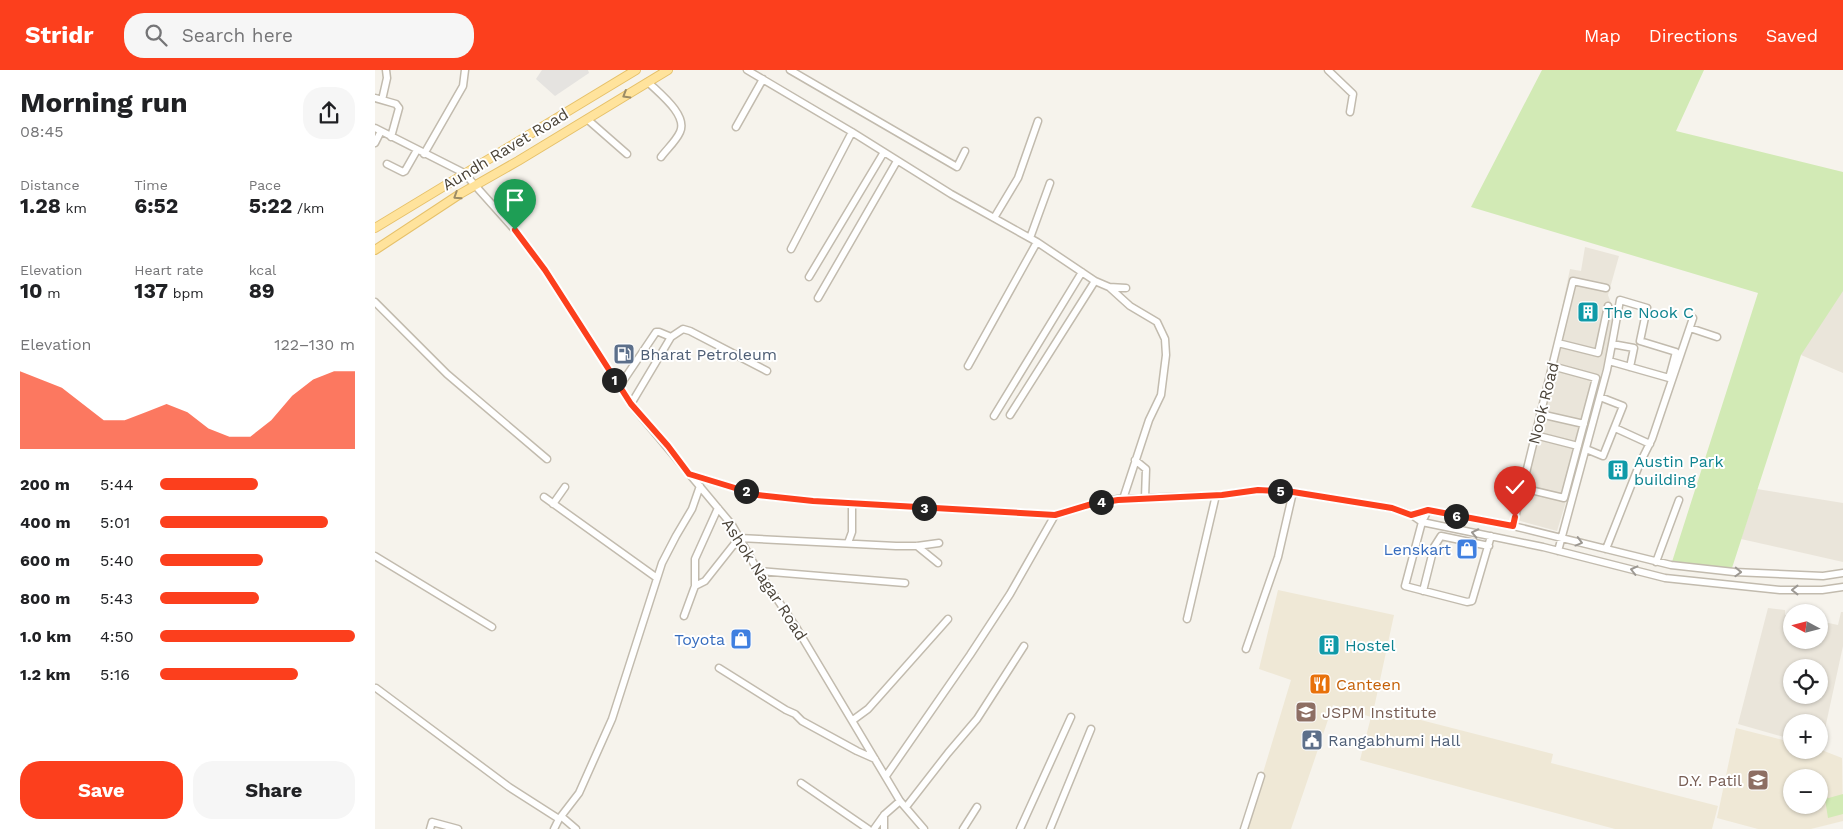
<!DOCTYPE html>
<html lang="en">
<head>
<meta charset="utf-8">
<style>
	:root { --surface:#fff; --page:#f6f6f6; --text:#202124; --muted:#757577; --accent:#fc3f1d }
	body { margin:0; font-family:"Work Sans",sans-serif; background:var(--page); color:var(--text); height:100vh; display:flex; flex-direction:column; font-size:19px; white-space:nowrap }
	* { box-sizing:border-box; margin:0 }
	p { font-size:16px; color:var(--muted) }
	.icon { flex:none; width:28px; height:28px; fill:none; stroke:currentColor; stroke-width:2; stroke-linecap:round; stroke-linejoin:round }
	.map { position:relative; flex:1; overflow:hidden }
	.sheet { display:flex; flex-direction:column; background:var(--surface); width:375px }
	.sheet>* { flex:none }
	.needle { width:32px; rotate:277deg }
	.controls { position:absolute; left:1408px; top:534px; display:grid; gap:10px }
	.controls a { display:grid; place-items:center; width:45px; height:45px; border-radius:50%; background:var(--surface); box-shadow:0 1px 4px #0004; font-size:25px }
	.pin { position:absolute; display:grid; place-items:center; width:42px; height:42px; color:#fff; margin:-51px -21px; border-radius:50% 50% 50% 0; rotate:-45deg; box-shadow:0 0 5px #0007 }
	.pin .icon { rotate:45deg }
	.km { position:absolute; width:25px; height:25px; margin:-12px; border-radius:50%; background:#222; color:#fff; font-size:14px; line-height:25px; text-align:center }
	.round { display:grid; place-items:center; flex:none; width:52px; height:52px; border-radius:20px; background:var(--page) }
	.headline { display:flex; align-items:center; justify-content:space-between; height:85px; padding:0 20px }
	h1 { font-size:28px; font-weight:700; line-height:38px }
	.metrics { display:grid; grid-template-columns:repeat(3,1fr); gap:8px; height:85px; padding:5px 20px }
	.metrics div { display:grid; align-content:center }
	.metrics b { font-size:21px; font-weight:700 }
	.metrics small { font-size:14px; font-weight:400 }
	.metrics p { font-size:14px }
	.chart { height:140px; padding:10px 20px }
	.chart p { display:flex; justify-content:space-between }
	.chart svg { width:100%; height:90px; margin-top:5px; fill:var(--accent); opacity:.7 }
	.button { display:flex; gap:10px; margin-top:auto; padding:10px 20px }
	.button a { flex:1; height:58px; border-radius:20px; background:var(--accent); color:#fff; font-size:20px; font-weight:700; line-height:58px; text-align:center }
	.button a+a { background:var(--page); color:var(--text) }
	ul { padding:0 20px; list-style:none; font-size:16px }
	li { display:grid; grid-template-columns:80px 60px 1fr; align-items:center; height:38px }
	li i { height:12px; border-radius:6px; background:var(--accent) }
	header { display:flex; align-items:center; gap:30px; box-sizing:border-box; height:70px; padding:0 25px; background:var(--accent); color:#fff }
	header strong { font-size:24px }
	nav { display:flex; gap:28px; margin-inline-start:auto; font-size:18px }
	.search { width:350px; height:45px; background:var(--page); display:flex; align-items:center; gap:12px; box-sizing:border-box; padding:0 18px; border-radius:20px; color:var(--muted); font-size:19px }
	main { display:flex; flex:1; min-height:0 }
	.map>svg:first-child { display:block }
	.residential { fill:#eae5da; fill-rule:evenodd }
	.education { fill:#efe8d6; fill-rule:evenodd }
	.green { fill:#d2eab5 }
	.parking { fill:#e5e3e0 }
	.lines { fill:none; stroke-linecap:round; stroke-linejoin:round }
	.minor-casing { stroke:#c2bbae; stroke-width:9 }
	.major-casing { stroke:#e6c16a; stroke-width:10 }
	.minor { stroke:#fff; stroke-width:6 }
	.major { stroke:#ffe39c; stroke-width:8 }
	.oneway { stroke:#9c8c66 }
	.oneway2 { stroke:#9c9892 }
	.route-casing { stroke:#fff; stroke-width:10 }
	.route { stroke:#fc3f1d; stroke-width:6 }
	.labels { text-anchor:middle; stroke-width:4; stroke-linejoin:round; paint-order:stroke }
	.street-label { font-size:16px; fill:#4b4439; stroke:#fff }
	.culture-label { font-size:16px; fill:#0d838f; stroke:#fff; text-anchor:start }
	.service-label { font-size:16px; fill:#4e5e75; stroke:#fff; text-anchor:start }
	.shop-label { font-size:16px; fill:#366cbe; stroke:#fff; text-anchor:end }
	.food-label { font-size:16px; fill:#c56008; stroke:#fff; text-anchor:start }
	.education-label { font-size:16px; fill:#785e54; stroke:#fff; text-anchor:start }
</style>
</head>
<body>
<header>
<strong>Stridr</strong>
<div class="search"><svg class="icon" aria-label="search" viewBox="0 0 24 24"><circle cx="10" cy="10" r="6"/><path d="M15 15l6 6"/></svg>Search here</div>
<nav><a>Map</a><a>Directions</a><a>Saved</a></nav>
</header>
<main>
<section class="sheet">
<div class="headline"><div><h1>Morning run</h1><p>08:45</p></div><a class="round"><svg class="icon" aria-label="share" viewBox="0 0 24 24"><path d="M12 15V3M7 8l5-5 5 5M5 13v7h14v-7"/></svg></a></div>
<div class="metrics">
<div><p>Distance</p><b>1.28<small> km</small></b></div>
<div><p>Time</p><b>6:52</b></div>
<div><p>Pace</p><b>5:22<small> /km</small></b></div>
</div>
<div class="metrics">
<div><p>Elevation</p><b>10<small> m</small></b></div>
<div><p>Heart rate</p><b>137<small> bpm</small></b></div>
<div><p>kcal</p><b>89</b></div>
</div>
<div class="chart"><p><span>Elevation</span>122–130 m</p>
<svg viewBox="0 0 160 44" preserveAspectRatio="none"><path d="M0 44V6L10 10L20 14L30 22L40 30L50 30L60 26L70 22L80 26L90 34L100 38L110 38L120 30L130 18L140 10L150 6L160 6V44z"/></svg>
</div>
<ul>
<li><b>200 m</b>5:44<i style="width:50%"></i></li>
<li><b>400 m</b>5:01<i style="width:86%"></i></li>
<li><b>600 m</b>5:40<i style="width:53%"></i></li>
<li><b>800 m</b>5:43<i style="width:51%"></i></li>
<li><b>1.0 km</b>4:50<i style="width:100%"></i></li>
<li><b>1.2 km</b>5:16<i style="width:71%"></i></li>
</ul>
<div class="button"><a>Save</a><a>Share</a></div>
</section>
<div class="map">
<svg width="1468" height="759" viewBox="0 0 1468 759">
	<rect width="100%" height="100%" fill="#f6f3ec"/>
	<path class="residential" d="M1210,177L1244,186L1233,225L1241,247L1204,389L1182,461L1138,449L1179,276L1195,199L1206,201Z
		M1468,208V303L1426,285L1460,220Z
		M1382,419L1468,433V492L1366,469Z
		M1393,538L1410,540V545L1416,546V570H1444V551L1463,555L1466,542H1468V576L1446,677H1444V652H1416V669L1363,654ZM1416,598H1444V625H1416Z"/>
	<path class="education" d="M903,520L1019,545L999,638L1178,684L1176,693L1343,736L1337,759H1240L985,690L996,647L958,635L916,759H871L916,610L884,599Z
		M1361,658L1416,672V680L1444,679L1467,688L1468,751L1436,759H1383L1342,748ZM1416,708H1444V735H1416Z"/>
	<path class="green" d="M1167,0H1329L1301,61L1468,102V221L1426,285L1357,498L1296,495L1383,223L1096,137Z
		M1468,724V744L1453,748L1450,729Z"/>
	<path class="parking" d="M167,0H213L214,3L180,26L161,9Z"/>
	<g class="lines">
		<g class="minor-casing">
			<path id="minor" d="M372,0L477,62L576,124L662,172L720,211L734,217L751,218
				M415,0L582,97L590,81
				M953,0L978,24L975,42
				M273,12C284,23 313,45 305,62C301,71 292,79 286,87
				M0,28L21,34L24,38L16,67
				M7,30L12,8L11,0
				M212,49L252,84
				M361,57L388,9
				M0,58L89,103L140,160L170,200L256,334L357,455L383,501L421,557L525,731L549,759
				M0,73L6,61
				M49,84L88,16L90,0
				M12,94L28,102L30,101L42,80
				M619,148L643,108L663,51
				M655,168L675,113
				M416,179L477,62
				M434,207L509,82
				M734,217L755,236L782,252L790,269L791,285L786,325L774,350L748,429
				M443,228L522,91
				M0,232L72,304L172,389
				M1315,258L1342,267
				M1183,273L1223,283L1233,236
				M1234,291L1294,308L1301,282L1265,271L1272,238L1245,230L1237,274L1259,278L1255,297
				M593,296L662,172
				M244,317L281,262H284L296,267
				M256,334L296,267L308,259L315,261L392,301
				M1165,344L1209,354
				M635,345L720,211
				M619,346L707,202
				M1240,358L1275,374
				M1160,365L1203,376
				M1211,379L1228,386L1248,336L1225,327
				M760,390L771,399L770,428
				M314,404L383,425L438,431L680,445L717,434L743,429L847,425L883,420L918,422L1017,438L1037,445L1047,452L1168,477L1290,508L1405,520H1447L1468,517
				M1147,418L1189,428L1221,308L1177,296
				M169,427L282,508
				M178,434L190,417
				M1053,440L1047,452L1030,516L1092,532L1097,531L1116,466
				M1037,445L1053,440L1138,456L1296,495L1359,502L1448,506L1468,503
				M1138,456L1198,211L1231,218
				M473,473L477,462V434
				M542,476L563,493
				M1231,479L1265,393L1277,369L1318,248
				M1183,481L1232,300L1237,274
				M0,486L117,557
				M1281,492L1304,430
				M383,501L530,513
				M320,516V489L343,438
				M1048,521L1059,477L1066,466L1114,476
				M309,546L320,516L330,511L364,468L521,476H542L564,473
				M812,549L841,425
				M871,579L903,487L918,422
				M344,598L411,640L420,644L427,651L482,681L500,689
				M1,618L134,717L184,749
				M478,650L493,639L573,549
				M511,706L595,585L635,524L680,445
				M426,713L493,759
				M531,737L573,683L602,649L649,576
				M187,747L201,759
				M55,759L57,752L83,759
				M179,759L184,749L204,723L237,649L287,493L301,466L317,439L325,416
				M499,759L509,745
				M509,759V745L525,731
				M588,759L602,737
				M645,759L696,647
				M675,759L716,659
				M869,759L886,706"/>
		</g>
		<g class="major-casing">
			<path id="major" d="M0,158L261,0
				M0,180L85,124L143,91L293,0"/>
		</g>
		<use href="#minor" class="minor"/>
		<use href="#major" class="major"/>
	</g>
	<defs><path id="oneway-chevron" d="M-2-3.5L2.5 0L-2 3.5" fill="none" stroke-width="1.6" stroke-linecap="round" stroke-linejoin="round" transform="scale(1.25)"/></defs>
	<g class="oneway">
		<use href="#oneway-chevron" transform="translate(251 25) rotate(149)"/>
		<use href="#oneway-chevron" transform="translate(82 126) rotate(147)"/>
	</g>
	<g class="oneway2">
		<use href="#oneway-chevron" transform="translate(1100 463) rotate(-168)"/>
		<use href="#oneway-chevron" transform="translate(1204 472) rotate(15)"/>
		<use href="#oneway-chevron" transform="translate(1259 500) rotate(-166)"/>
		<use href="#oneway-chevron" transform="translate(1363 502) rotate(2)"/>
		<use href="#oneway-chevron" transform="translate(1420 520) rotate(-180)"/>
	</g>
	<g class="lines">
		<g class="route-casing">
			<path id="route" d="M140,160L170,200L256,334L293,376L314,404L383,425L438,431L680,445L717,434L743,430L847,425L883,420L918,422L1017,438L1036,445L1053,440L1138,456L1140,447"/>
		</g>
		<use href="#route" class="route"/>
	</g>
	<defs>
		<g id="building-square" transform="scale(1.125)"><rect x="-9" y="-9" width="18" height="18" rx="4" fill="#0f9aa8" stroke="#fff"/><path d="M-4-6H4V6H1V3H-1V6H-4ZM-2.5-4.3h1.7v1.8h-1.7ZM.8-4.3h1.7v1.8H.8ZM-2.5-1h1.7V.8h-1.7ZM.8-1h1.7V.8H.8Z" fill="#fff"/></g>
		<g id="fuel-square" transform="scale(1.125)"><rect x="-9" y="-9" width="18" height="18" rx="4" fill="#5c6f8a" stroke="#fff"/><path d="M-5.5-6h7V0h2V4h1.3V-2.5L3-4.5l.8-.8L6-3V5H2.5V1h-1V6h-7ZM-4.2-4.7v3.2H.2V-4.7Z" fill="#fff"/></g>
		<g id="shop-square" transform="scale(1.125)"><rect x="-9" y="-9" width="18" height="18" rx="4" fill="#3f7fe0" stroke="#fff"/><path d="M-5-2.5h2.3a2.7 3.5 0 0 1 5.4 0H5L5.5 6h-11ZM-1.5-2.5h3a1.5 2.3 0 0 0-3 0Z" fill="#fff"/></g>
		<g id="restaurant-square" transform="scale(1.125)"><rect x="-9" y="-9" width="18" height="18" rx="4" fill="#e8710a" stroke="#fff"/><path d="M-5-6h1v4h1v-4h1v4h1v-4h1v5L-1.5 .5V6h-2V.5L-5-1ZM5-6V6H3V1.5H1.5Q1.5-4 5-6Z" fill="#fff"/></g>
		<g id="university-square" transform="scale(1.125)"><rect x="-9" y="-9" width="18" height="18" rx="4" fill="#8d6e63" stroke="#fff"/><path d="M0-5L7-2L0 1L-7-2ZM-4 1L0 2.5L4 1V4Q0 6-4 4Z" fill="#fff"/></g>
		<g id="civic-square" transform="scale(1.125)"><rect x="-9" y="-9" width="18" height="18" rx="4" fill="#5c6f8a" stroke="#fff"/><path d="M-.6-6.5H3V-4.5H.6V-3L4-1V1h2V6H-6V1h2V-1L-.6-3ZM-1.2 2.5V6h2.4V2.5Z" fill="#fff"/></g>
	</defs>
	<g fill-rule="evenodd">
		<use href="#building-square" x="1213" y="242"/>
		<use href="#fuel-square" x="249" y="284"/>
		<use href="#building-square" x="1243" y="400"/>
		<use href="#shop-square" x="1092" y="479"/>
		<use href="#shop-square" x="366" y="569"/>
		<use href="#building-square" x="954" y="575"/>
		<use href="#restaurant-square" x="945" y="614"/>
		<use href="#university-square" x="931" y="642"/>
		<use href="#civic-square" x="937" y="670"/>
		<use href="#university-square" x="1383" y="710"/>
	</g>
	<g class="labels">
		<g class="street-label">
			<text transform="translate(130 79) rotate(-31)" y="6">Aundh Ravet Road</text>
			<text transform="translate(1168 333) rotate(-76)" y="6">Nook Road</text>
			<text transform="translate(390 509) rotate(57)" y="6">Ashok Nagar Road</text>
		</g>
		<g class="culture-label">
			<text x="1229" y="248">The Nook C</text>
			<text x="1259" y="397">Austin Park<tspan x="1259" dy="18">building</tspan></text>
			<text x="970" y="581">Hostel</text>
		</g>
		<g class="service-label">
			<text x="265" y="290">Bharat Petroleum</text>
			<text x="953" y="676">Rangabhumi Hall</text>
		</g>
		<g class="shop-label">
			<text x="1076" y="485">Lenskart</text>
			<text x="350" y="575">Toyota</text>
		</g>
		<g class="food-label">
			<text x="961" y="620">Canteen</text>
		</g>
		<g class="education-label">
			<text x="947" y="648">JSPM Institute</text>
			<text x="1367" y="716" text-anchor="end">D.Y. Patil</text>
		</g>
	</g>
</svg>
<div class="controls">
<a><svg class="needle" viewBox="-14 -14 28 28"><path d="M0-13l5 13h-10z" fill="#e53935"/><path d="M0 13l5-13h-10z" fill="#757577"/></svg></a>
<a><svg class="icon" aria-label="locate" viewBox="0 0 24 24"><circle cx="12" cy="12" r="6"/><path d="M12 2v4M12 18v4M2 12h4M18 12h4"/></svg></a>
<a>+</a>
<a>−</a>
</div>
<div class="pin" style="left:140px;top:160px;background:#1e9e55"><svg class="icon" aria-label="arrive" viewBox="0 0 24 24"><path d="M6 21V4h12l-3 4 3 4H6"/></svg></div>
<div class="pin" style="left:1140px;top:447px;background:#d93025"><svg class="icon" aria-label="check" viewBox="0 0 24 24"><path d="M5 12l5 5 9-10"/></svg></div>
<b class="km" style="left:239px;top:310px">1</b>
<b class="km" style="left:371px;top:421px">2</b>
<b class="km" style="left:549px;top:438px">3</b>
<b class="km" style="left:726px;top:432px">4</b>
<b class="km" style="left:905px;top:421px">5</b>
<b class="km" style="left:1081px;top:446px">6</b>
</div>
</main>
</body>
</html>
